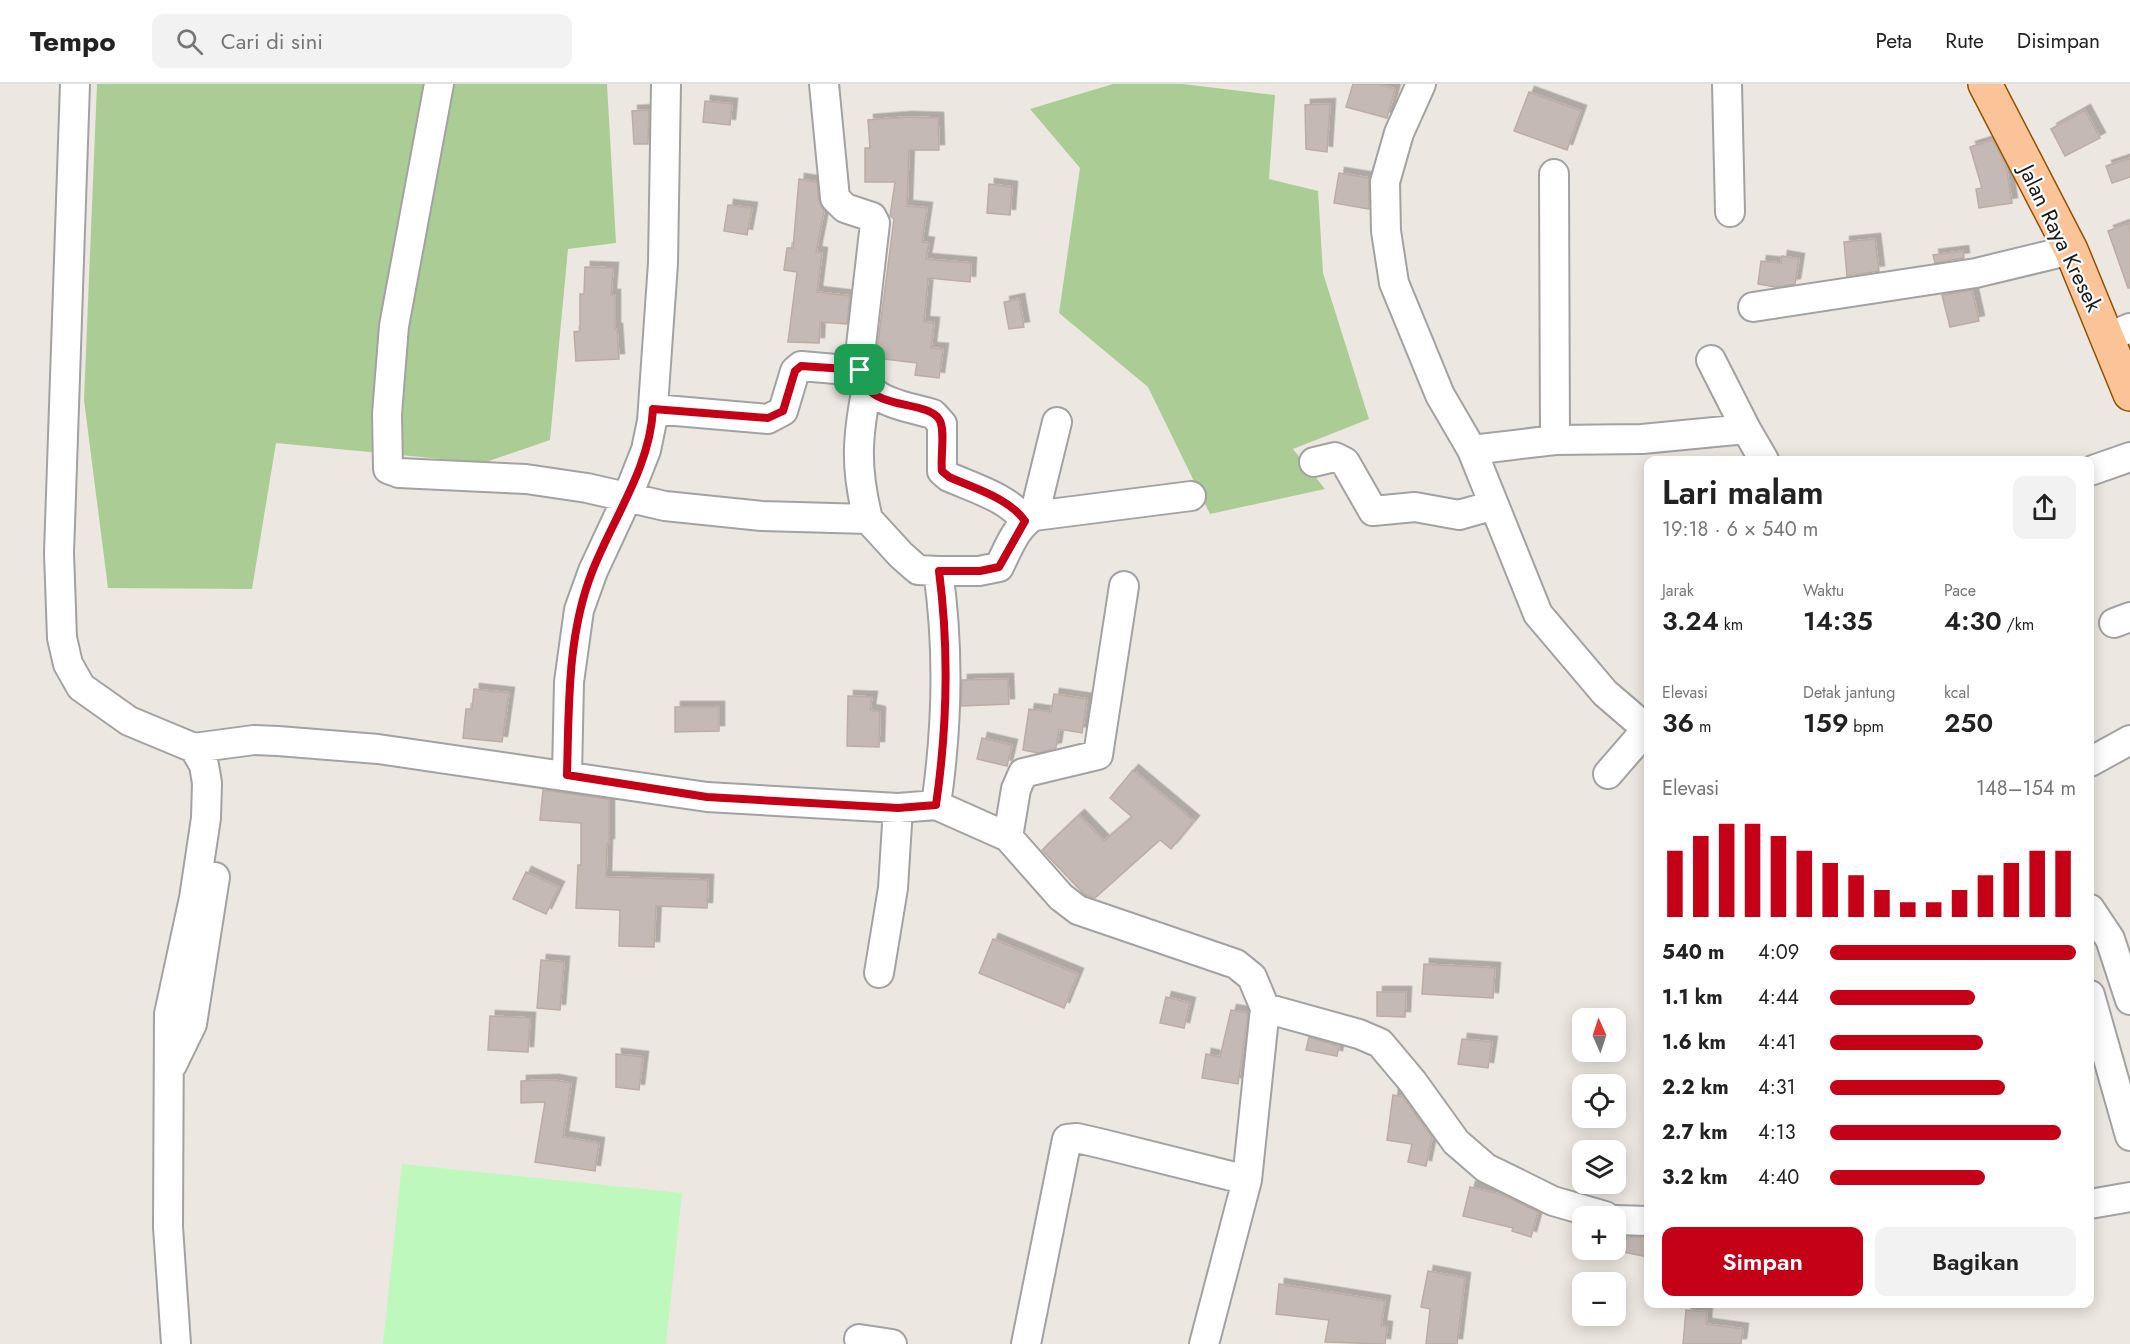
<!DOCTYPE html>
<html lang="id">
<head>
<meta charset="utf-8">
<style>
	:root { --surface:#fff; --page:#f2f2f2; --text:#222; --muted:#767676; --line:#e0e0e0; --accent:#c50118 }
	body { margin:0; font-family:Jost,sans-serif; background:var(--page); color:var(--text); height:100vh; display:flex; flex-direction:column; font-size:22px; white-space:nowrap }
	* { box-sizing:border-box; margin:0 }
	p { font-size:20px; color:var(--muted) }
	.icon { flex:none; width:33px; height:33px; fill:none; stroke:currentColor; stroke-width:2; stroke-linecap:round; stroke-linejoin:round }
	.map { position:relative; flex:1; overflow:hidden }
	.details { position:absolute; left:1644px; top:372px; width:450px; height:852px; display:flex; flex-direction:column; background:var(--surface); border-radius:12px; box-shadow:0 3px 15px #0003 }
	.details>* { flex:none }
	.needle { width:39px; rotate:357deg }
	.fabs { position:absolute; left:1572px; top:924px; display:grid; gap:12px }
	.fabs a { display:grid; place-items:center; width:54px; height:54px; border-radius:12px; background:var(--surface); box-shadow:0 3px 15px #0003; font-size:30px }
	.pin { position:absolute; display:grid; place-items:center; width:51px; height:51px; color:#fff; margin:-26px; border-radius:12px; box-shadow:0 3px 9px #0006 }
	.round { display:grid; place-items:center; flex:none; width:63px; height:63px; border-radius:12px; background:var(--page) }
	.overview { display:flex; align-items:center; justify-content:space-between; height:102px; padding:0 18px }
	h1 { font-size:33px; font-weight:600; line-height:45px }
	.figures { display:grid; grid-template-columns:repeat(3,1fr); gap:9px; height:102px; padding:6px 18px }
	.figures div { display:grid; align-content:center }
	.figures b { font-size:26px; font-weight:600 }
	.figures small { font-size:16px; font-weight:400 }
	.figures p { font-size:16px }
	.chart { height:168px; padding:12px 18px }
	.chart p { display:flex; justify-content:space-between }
	.chart svg { width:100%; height:108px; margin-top:6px; stroke:var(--accent); stroke-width:6 }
	.cta { display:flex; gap:12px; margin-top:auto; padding:12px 18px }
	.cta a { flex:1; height:69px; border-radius:12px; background:var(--accent); color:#fff; font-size:24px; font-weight:600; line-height:69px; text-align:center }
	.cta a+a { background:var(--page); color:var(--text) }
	ul { padding:0 18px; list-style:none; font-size:20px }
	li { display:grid; grid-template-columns:96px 72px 1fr; align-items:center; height:45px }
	li i { height:15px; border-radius:8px; background:var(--accent) }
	header { display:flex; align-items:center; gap:36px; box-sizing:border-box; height:84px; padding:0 30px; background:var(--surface); border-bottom:2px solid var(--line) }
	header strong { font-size:28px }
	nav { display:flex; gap:33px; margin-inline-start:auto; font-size:21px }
	.search { width:420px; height:54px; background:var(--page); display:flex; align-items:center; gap:15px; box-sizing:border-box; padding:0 21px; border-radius:12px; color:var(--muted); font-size:22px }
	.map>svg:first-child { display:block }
	.forest { fill:#accc95 }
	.park { fill:#bef8bc }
	.building { fill:#c4b9b4; stroke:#beaca3; stroke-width:1.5; filter:url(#shadow) }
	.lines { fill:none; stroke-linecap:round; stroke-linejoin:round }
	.minor-casing { stroke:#a2a2a2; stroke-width:32 }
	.major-casing { stroke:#925101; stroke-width:36 }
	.minor { stroke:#fff; stroke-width:28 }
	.major { stroke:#fbc498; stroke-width:33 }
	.route-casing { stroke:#fff; stroke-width:12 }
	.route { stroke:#c50118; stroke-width:8 }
	.labels { text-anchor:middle; stroke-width:4.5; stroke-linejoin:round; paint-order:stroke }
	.street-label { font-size:22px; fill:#1b1b1b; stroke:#fff }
</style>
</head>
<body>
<header>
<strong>Tempo</strong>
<div class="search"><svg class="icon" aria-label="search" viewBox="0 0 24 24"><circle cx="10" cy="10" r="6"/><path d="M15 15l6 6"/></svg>Cari di sini</div>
<nav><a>Peta</a><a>Rute</a><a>Disimpan</a></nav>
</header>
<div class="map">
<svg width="2130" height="1260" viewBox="0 0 2130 1260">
	<defs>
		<filter id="shadow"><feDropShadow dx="5.5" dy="-5.5" stdDeviation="0" flood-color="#0004"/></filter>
	</defs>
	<rect width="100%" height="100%" fill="#ede7e1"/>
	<path class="forest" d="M97,0H607L616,159L568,165L550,356L483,379L276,359L252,505L108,504L84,316Z
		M1113,0H1183L1275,11L1269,95L1318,107L1323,189L1369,335L1293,365L1325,405L1210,430L1148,303L1059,229L1080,84L1030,25Z"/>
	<path class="park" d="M402,1080L682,1109L666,1260H383Z"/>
	<path class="building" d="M1353,0H1378L1395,5L1387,34L1346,23Z
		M1529,8L1581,27L1567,66L1514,47Z
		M705,17L732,20L730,41L703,38Z
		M1330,20L1327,68L1306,65L1305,21Z
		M649,26L648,60H634L632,27Z
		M2085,26L2100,54L2065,72L2051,45Z
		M906,33L938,34L939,66H909L907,122L927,124L922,158L929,159L926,175L971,179L970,198L928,194L924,238L934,239L931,264L943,265L939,294L915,291L917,279L876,274L894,135L890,132L895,98H865V64H870L868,36Z
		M1993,56L2006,82L2012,119L1979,124L1976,105L1982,104L1970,63Z
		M2130,74V93L2112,99L2106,82Z
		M1339,89L1369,94V125L1334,119Z
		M799,95L817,98L819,116L824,127L816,168L822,169L817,208L850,212L847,240L820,238L819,259L788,258L797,188L784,186L787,164H793Z
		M989,100L1012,103L1010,131L987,129Z
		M728,121L752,124L747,151L724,147Z
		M2130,139V204H2128L2108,147Z
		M1875,155L1879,187L1847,192L1844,158Z
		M1963,167L1964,174L1935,179L1933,171Z
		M1782,172L1799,175L1795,200L1775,203L1758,200L1761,177L1781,179Z
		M585,183L613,184L611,211H615V245H617L619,275L576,277L574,248L580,247V210H584Z
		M1972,206L1979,237L1950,243L1942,211Z
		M1019,215L1024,243L1009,245L1004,218Z
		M1008,595L1009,620L961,622L962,596Z
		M474,605L509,609L502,658L463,654L466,625H472Z
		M1054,610L1087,615L1082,649L1059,645L1056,664L1038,669L1023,666L1029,625L1051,628Z
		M848,612L872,613L870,626L880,628L879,663L847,662Z
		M675,623H719V647L675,648Z
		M982,654L1012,661L1007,682L977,675Z
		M1133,686L1194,737L1171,765L1160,756L1095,814L1085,811L1042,766L1079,731L1104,757L1132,733L1110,714Z
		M543,706L609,715V760H607L606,793L708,796L707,824L656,822L654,863L619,862L620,826L576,824L578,781H581V739L540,736Z
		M526,788L559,803L546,830L513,815Z
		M993,855L1078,890L1064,924L979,889Z
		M541,876L564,878L560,926L537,924Z
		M1424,880L1495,884L1493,914L1422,910Z
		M1377,908H1406L1405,933L1377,932Z
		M1166,913L1190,919L1184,944L1160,939Z
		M1231,926L1248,929L1238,1000L1202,994L1206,970L1220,973Z
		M490,932L530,934L528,968L488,966Z
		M1309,953L1339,962L1337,972L1306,966Z
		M1462,955L1492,958L1488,984L1458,980Z
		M616,970L643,973L639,1006L616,1003Z
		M554,996L571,999L563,1053L599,1059L595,1087L535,1078L545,1018L521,1019V997Z
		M1393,1011L1403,1013L1432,1053L1426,1082L1408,1078L1412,1060L1387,1056Z
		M1470,1103L1503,1111L1538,1128L1531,1153L1512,1147L1513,1144L1463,1132Z
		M1626,1153H1648V1173L1623,1168Z
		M1428,1187L1465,1194L1457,1260H1426L1430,1225L1421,1223Z
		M1279,1200L1385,1217L1381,1242L1387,1243L1385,1260L1325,1258L1329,1236L1276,1230Z
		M1686,1226L1707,1228L1706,1240L1743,1245L1741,1260H1683Z"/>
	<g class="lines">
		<g class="minor-casing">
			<path id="minor" d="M75,0L59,469L62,554L68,580L81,603L129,637L194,664L204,681L207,699L206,734L194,814L169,930L168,1143L176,1260
				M439,0L394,242L387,330L388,385L399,389L526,395L587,404L665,422L762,432L868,435L901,471L918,486L938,487C949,563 947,645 936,721
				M824,0L835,114L845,124L872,133L875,139L859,279C862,318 902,321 933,330L942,340V387L949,393C974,404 1009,414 1025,437
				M1421,0L1399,49L1385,98L1386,147L1394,199L1440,311L1472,366L1538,530L1605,609L1648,646
				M1727,0L1730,128
				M1753,223L1976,189L2071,166
				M2108,253L2130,244
				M1711,276L1746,345
				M867,303C857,354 855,383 868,435
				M653,325L768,335L783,327L795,287L801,282L859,287
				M1555,356L1642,355L1746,345L1764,376
				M1472,366L1555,356L1554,90
				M1314,378L1335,373L1345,378L1373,427L1415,423L1459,431L1494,421
				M2090,387L2130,373
				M1034,432L1057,338
				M938,487H979L999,483C1008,465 1016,442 1034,432L1191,412
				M2114,539L2130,533
				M194,664L254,656L278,657L378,665L707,713L898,724L936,721L1008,753L1061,813L1078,826L1236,880L1252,893L1265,924L1247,1096L1204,1260
				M2090,678L2130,656
				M1608,690L1647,645
				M567,691L569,598L579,526L593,487L627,414L646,366L652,337L663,179L666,0
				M1008,753L1016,705L1023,689L1098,671L1124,502
				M2090,825L2110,855L2130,916
				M879,889L893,804L898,724
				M2090,911L2130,1052
				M1265,924L1359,950L1380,959L1412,997L1456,1058L1486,1084L1553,1117L1605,1132
				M172,981L192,940L215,793
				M2090,1120L2130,1113
				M1616,1136L1648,1137
				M859,1255L892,1260
				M1026,1260L1067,1055L1077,1054L1103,1060L1247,1096"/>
		</g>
		<g class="major-casing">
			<path id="major" d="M1985,0L2071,166L2130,310"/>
		</g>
		<use href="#minor" class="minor"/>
		<use href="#major" class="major"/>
	</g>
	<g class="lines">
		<g class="route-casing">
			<path id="route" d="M801,282L860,286C865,329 924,314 939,335C946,345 940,374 942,387L949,393C974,404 1009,414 1025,437L999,483L980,487H939C949,564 947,645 936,721L898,724L707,713L567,691C569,623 567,552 592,488C613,434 650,384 653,325L768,334L783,327L795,287Z"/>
		</g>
		<use href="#route" class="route"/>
	</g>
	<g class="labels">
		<g class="street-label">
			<text transform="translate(2061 154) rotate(64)" y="8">Jalan Raya Kresek</text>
		</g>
	</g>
</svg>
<div class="fabs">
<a><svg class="needle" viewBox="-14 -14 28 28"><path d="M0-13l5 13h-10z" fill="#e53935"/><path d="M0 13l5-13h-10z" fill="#767676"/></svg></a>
<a><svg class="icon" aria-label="locate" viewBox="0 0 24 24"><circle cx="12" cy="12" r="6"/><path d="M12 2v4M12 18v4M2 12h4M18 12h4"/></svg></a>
<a><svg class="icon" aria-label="layers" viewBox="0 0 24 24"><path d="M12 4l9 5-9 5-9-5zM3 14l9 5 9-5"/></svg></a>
<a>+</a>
<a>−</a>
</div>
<div class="pin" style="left:860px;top:286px;background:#1e9e55"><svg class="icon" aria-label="arrive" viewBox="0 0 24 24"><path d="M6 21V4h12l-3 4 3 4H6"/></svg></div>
<section class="details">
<div class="overview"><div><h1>Lari malam</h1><p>19:18 · 6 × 540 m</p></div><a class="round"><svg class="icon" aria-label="share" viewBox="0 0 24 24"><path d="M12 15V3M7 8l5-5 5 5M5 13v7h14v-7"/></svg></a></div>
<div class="figures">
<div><p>Jarak</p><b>3.24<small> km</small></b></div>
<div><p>Waktu</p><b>14:35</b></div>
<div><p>Pace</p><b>4:30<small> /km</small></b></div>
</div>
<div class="figures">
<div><p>Elevasi</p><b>36<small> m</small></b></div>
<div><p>Detak jantung</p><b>159<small> bpm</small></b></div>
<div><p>kcal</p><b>250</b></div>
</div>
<div class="chart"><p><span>Elevasi</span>148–154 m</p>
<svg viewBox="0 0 160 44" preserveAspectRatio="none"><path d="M5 44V17M15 44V11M25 44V6M35 44V6M45 44V11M55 44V17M65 44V22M75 44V27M85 44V33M95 44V38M105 44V38M115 44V33M125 44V27M135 44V22M145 44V17M155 44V17"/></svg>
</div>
<ul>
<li><b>540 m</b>4:09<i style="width:100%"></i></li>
<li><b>1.1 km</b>4:44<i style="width:59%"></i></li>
<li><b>1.6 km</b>4:41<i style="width:62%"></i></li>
<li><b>2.2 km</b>4:31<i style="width:71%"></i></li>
<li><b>2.7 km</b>4:13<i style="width:94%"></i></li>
<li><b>3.2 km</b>4:40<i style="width:63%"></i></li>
</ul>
<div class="cta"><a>Simpan</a><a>Bagikan</a></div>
</section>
</div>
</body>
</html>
